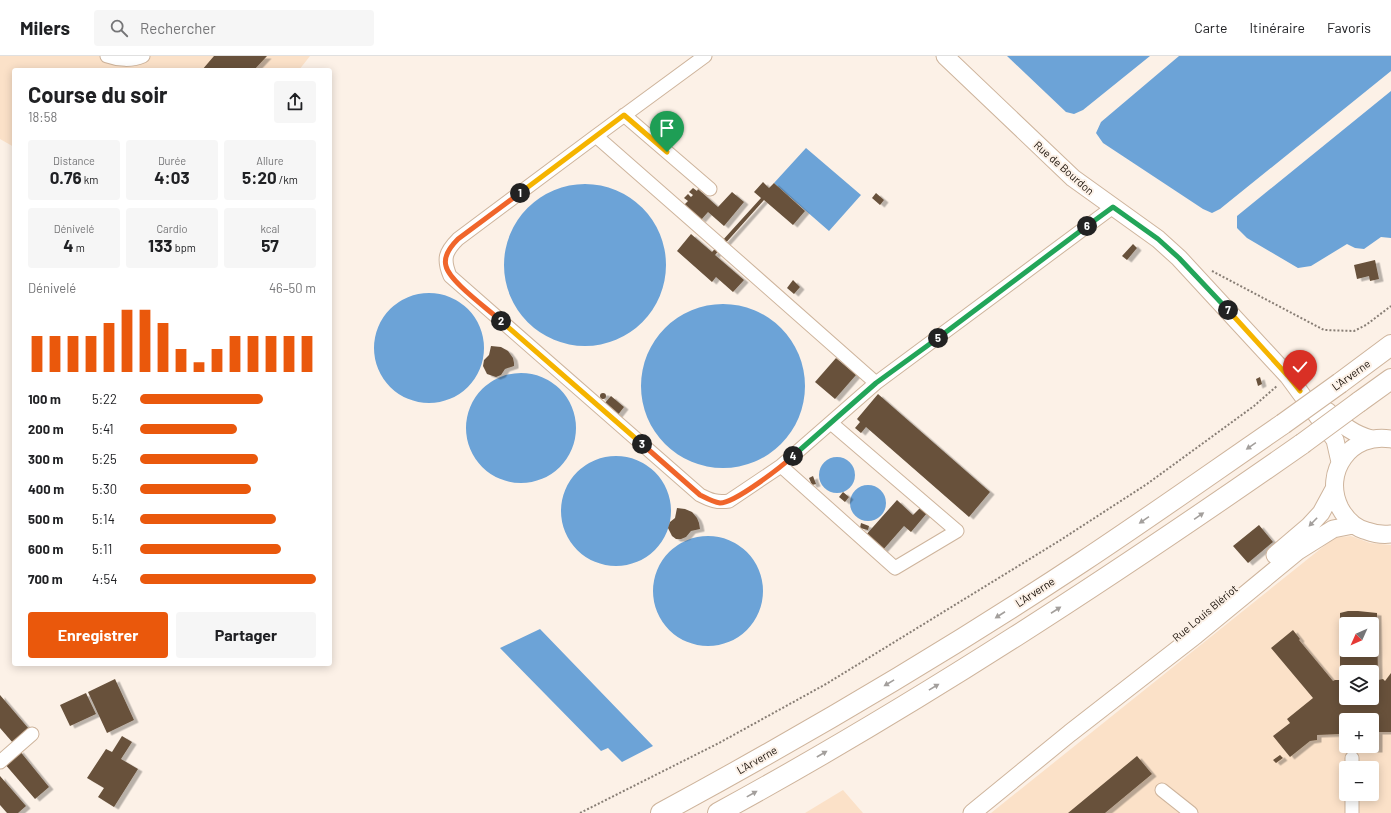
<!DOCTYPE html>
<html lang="fr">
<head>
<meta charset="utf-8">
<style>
	:root { --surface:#fff; --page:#f6f6f6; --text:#202124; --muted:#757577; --line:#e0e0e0; --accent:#ea580c }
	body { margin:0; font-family:Barlow,sans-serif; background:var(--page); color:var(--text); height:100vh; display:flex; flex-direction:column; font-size:15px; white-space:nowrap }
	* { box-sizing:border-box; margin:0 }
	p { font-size:13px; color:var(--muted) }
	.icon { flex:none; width:22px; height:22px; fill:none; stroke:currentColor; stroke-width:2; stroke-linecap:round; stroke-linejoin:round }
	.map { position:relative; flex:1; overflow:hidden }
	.side { position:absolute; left:12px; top:12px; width:320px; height:598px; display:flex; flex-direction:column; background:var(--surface); border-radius:4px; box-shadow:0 2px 10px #0003 }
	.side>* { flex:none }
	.needle { width:26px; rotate:225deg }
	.tools { position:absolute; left:1339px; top:561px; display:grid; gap:8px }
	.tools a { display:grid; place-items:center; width:40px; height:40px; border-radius:4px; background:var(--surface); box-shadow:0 2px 10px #0003; font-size:20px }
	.pin { position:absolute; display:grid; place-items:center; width:34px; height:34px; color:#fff; margin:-41px -17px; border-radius:50% 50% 50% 0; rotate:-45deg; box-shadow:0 0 4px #0007 }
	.pin .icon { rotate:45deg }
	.km { position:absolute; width:20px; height:20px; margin:-10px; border-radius:50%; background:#222; color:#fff; font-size:11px; line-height:20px; text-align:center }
	.round { display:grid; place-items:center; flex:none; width:42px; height:42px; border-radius:4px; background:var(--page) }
	.headline { display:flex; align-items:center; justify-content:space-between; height:68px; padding:0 16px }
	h1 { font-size:22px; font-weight:700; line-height:30px }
	.metrics { display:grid; grid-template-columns:repeat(3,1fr); gap:6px; height:68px; padding:4px 16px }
	.metrics div { display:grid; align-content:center; border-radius:4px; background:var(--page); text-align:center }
	.metrics b { font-size:17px; font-weight:700 }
	.metrics small { font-size:11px; font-weight:400 }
	.metrics p { font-size:11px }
	.chart { height:112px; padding:8px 16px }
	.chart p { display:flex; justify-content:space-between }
	.chart svg { width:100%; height:72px; margin-top:4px; stroke:var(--accent); stroke-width:6 }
	.primary-button { display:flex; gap:8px; margin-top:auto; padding:8px 16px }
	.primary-button a { flex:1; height:46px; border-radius:4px; background:var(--accent); color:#fff; font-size:16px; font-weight:700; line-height:46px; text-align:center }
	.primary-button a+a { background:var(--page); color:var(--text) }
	ul { padding:0 16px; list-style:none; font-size:13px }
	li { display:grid; grid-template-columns:64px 48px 1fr; align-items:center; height:30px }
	li i { height:10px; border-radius:5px; background:var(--accent) }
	header { display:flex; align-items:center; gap:24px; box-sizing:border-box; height:56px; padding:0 20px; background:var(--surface); border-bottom:1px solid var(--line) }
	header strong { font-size:19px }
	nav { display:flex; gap:22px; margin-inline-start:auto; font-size:14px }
	.search { width:280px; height:36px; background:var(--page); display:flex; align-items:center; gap:10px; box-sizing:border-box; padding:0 14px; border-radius:4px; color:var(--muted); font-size:15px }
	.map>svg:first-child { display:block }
	.built { fill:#fbe1c8; fill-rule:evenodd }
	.water { fill:#6ca3d7 }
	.building { fill:#67513b; fill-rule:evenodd; filter:url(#shadow) }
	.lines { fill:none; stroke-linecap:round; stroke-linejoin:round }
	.minor-casing { stroke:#ceb49c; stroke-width:15 }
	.major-casing { stroke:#ceb49c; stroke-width:19 }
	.highway-casing { stroke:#ceb49c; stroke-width:22 }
	.path { stroke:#887e75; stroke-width:2; stroke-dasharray:2 2; stroke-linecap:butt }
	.minor { stroke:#fff; stroke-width:13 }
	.major { stroke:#fff; stroke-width:17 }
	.highway { stroke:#fff; stroke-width:20 }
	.highway-bridge-casing { stroke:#ceb49c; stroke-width:22; stroke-linecap:butt }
	.highway-bridge { stroke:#fff; stroke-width:20 }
	.oneway { fill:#a39f9c }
	.split-1-casing { stroke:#fff; stroke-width:8 }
	.split-2-casing { stroke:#fff; stroke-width:8 }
	.split-3-casing { stroke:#fff; stroke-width:8 }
	.split-4-casing { stroke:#fff; stroke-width:8 }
	.split-5-casing { stroke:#fff; stroke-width:8 }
	.split-6-casing { stroke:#fff; stroke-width:8 }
	.split-7-casing { stroke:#fff; stroke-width:8 }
	.split-8-casing { stroke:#fff; stroke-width:8 }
	.split-1 { stroke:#f5b400; stroke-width:5 }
	.split-2 { stroke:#f0652b; stroke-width:5 }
	.split-3 { stroke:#f5b400; stroke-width:5 }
	.split-4 { stroke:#f0652b; stroke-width:5 }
	.split-5 { stroke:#22a559; stroke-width:5 }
	.split-6 { stroke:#22a559; stroke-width:5 }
	.split-7 { stroke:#22a559; stroke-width:5 }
	.split-8 { stroke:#f5b400; stroke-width:5 }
	.labels { text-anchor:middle; stroke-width:4; stroke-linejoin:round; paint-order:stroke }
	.street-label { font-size:11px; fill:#180f07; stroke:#fcf1e7 }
</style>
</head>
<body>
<header>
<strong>Milers</strong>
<div class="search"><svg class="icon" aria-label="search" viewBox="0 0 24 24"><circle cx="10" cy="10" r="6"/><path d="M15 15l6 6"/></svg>Rechercher</div>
<nav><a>Carte</a><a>Itinéraire</a><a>Favoris</a></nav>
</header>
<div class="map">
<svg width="1391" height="757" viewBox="0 0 1391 757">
	<defs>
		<filter id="shadow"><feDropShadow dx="4.5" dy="2.5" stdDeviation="0" flood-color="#0004"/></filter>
	</defs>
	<rect width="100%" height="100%" fill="#fcf1e7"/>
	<path class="built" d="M0,0H310L299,14H14V91L0,83Z
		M1351,480L1370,487L1391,489V757H991L1334,482ZM1346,568H1372V594H1346ZM1346,616H1372V642H1346ZM1346,664H1372V690H1346ZM1346,712H1372V738H1346Z
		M843,734L863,757H805Z"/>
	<path class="water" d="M1007,0H1150L1083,54L1074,58L1066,56Z
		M1179,0H1391V15L1220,153L1212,157L1203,153L1103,87L1096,77L1101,66Z
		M1391,35V182L1381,181L1364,193L1355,192L1347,188L1311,210L1298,212L1247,182L1237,172V160Z
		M806,92L861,139L829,175L774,127Z
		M504 209a81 81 0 1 1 162 0a81 81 0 1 1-162 0Z
		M374 292a55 55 0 1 1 110 0a55 55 0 1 1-110 0Z
		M641 330a82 82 0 1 1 164 0a82 82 0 1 1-164 0Z
		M466 372a55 55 0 1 1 110 0a55 55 0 1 1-110 0Z
		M561 455a55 55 0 1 1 110 0a55 55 0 1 1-110 0Z
		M819 419a18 18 0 1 1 36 0a18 18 0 1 1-36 0Z
		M850 447a18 18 0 1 1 36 0a18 18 0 1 1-36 0Z
		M653 535a55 55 0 1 1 110 0a55 55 0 1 1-110 0Z
		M540,573L653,690L622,706L608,692L601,695L500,592Z"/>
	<path class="building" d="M214,0H267L254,14H202Z
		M763,126L769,132L774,127L805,155L793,169L764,144L715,199L744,224L733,236L716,221L712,226L677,195L691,178L712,196L761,142L754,136Z
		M693,132L697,135L698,133L718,151L732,136L744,146L724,170L708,156L701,164L684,149L688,145L684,142L688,138L691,141L693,139L689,136Z
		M876,137L884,144L880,149L872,142Z
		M1133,188L1137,192L1127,204L1122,200Z
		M1375,204L1379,223L1370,225L1369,220L1357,223L1354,209Z
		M793,224L800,231L794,238L787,232Z
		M491,290L501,291L508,295L513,302L514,307V310L505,313L501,319L496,321L487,318L483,310L484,304L489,299Z
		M836,302L856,319L835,343L815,326Z
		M1260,321L1262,328L1258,330L1256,323Z
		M600 340a3 3 0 1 1 6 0a3 3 0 1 1-6 0Z
		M878,338L990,436L969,461L866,371L861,377L855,372L860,366L857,363Z
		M611,340L624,351L617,360L604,348Z
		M813,420L816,428L812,429L809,422Z
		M843,436L849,441L845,446L839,441Z
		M897,444L913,459L921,451L927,457L911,476L904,470L882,495L865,480Z
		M677,452L685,453L692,456L697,462L699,467L700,473L691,475L686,481L681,483H676L672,480L668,472L670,466L675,462Z
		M861,467L869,470L868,474L860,472Z
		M1259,469L1273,486L1248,507L1233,490Z
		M1348,555H1358L1377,557L1378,624L1383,623L1385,625L1391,617V676H1378V694H1341V678L1317,679V684L1310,685L1290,701L1273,680L1290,667L1287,663L1313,642L1271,592L1293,574L1300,583L1299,584L1333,625L1335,624H1340V557ZM1346,568H1372V594H1346ZM1346,616H1372V642H1346ZM1346,664H1372V690H1346Z
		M115,623L134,664L107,677L88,636Z
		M86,637L96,658L70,670L60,649Z
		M0,639L29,673L13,687L0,672Z
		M122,680L132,686L121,703L138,713L114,751L98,741L104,732L87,722L106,693L112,696Z
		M19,694L49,731L35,743L4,707Z
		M1280,699L1283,702L1276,707L1273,704Z
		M1137,700L1152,718L1105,757H1068Z
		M0,720L26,750L18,757H7L0,749Z"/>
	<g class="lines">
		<g class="minor-casing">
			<path id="minor" d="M107,0C118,4 132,5 143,0
				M705,0L596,80L458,183C445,196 443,203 450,220L700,439C710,444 717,447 729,445L781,410L876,327L1113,151
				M624,59L710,133
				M596,80L719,188
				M722,191L876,327
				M781,410L895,512L957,475L831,367
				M1352,702V712
				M0,706L32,678
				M1162,734L1191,757
				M1352,738V757"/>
		</g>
		<g class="major-casing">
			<path id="major" d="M945,0L1073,122L1158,183L1179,202L1288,320L1335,384L1340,406
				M1327,355C1343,369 1351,377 1371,383
				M1391,383C1351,376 1322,416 1340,452C1346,463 1354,472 1367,475C1375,478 1383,479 1391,478
				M1275,499L1309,470L1321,457L1334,433
				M972,757L1070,677L1196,579L1298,495L1333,473L1353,469"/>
		</g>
		<g class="highway-casing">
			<path id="highway" d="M1340,327L1391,289
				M1359,346L1391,323
				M661,757C805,679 946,596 1082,506C1150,461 1216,414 1283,368
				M718,757C920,647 1113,520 1302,388"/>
		</g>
		<path class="path" d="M1212,215L1324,274L1354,275L1366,269L1391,250
			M580,757L719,687L826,628L1059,485L1147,428L1254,350L1277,330"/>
		<use href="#minor" class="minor"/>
		<use href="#major" class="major"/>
		<use href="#highway" class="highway"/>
		<g class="highway-bridge-casing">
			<path id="highway-bridge" d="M1283,368L1340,327
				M1302,388L1359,346"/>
		</g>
		<use href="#highway-bridge" class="highway-bridge"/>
	</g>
	<defs><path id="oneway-solid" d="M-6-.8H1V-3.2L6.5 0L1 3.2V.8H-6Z"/></defs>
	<g class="oneway">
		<use href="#oneway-solid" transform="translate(1251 390) rotate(145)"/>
		<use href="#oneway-solid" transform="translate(1199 460) rotate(-35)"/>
		<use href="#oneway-solid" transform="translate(1144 464) rotate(146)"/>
		<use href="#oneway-solid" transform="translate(1313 466) rotate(134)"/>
		<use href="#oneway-solid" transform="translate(1056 554) rotate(-33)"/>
		<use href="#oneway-solid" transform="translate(1000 559) rotate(147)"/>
		<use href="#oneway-solid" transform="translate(889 627) rotate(149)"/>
		<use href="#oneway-solid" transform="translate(934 631) rotate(-31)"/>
		<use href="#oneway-solid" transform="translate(822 698) rotate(-30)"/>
		<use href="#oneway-solid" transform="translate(752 738) rotate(-29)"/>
	</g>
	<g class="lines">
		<g class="split-1-casing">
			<path id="split-1" d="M520,137L624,59L667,96"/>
		</g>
		<g class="split-2-casing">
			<path id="split-2" d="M501,265C488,253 449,225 446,210C443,200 451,190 458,183L520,137"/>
		</g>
		<g class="split-3-casing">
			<path id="split-3" d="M501,265L642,388"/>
		</g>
		<g class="split-4-casing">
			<path id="split-4" d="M642,388L700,439C706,442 713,446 720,447C735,447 781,411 793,400"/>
		</g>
		<g class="split-5-casing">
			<path id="split-5" d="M793,400L876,327L938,282"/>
		</g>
		<g class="split-6-casing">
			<path id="split-6" d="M938,282L1087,170"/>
		</g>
		<g class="split-7-casing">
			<path id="split-7" d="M1087,170L1113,151L1158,183L1179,202L1228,254"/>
		</g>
		<g class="split-8-casing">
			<path id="split-8" d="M1228,254L1288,320L1300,335"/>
		</g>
		<use href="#split-1" class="split-1"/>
		<use href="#split-2" class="split-2"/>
		<use href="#split-3" class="split-3"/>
		<use href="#split-4" class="split-4"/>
		<use href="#split-5" class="split-5"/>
		<use href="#split-6" class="split-6"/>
		<use href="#split-7" class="split-7"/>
		<use href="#split-8" class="split-8"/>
	</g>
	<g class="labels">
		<g class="street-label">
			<text transform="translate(1064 112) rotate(41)" y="4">Rue de Bourdon</text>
			<text transform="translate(1351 319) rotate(-36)" y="4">L'Arverne</text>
			<text transform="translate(1035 536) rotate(-33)" y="4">L'Arverne</text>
			<text transform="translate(1205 557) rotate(-40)" y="4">Rue Louis Blériot</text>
			<text transform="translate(757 704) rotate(-30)" y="4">L'Arverne</text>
		</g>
	</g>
</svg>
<div class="tools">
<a><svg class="needle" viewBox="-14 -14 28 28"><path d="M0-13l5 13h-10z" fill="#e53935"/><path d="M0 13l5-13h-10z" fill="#757577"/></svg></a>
<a><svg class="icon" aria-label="layers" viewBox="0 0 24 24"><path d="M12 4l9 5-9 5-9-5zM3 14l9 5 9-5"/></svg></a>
<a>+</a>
<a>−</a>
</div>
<div class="pin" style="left:667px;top:96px;background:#1e9e55"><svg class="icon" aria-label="arrive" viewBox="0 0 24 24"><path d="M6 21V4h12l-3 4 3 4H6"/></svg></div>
<div class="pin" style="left:1300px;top:335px;background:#d93025"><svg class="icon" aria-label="check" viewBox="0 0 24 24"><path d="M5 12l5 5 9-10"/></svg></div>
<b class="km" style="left:520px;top:137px">1</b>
<b class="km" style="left:501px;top:265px">2</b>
<b class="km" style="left:642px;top:388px">3</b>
<b class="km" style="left:793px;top:400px">4</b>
<b class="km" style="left:938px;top:282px">5</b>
<b class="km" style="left:1087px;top:170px">6</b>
<b class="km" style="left:1228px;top:254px">7</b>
<section class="side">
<div class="headline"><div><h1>Course du soir</h1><p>18:58</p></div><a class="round"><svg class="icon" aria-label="share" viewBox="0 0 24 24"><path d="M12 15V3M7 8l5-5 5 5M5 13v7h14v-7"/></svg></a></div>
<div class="metrics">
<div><p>Distance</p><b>0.76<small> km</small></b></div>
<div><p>Durée</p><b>4:03</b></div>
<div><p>Allure</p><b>5:20<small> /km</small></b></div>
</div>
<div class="metrics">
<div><p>Dénivelé</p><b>4<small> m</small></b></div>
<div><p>Cardio</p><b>133<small> bpm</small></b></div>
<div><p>kcal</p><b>57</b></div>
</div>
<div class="chart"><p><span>Dénivelé</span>46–50 m</p>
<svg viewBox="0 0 160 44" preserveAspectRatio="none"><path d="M5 44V22M15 44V22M25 44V22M35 44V22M45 44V14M55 44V6M65 44V6M75 44V14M85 44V30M95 44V38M105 44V30M115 44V22M125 44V22M135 44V22M145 44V22M155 44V22"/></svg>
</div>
<ul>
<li><b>100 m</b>5:22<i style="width:70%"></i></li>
<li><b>200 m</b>5:41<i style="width:55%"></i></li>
<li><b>300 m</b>5:25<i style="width:67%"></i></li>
<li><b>400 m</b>5:30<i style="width:63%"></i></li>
<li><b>500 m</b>5:14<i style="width:77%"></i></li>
<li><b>600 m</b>5:11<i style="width:80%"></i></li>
<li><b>700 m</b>4:54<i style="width:100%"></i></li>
</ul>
<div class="primary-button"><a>Enregistrer</a><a>Partager</a></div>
</section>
</div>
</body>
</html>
